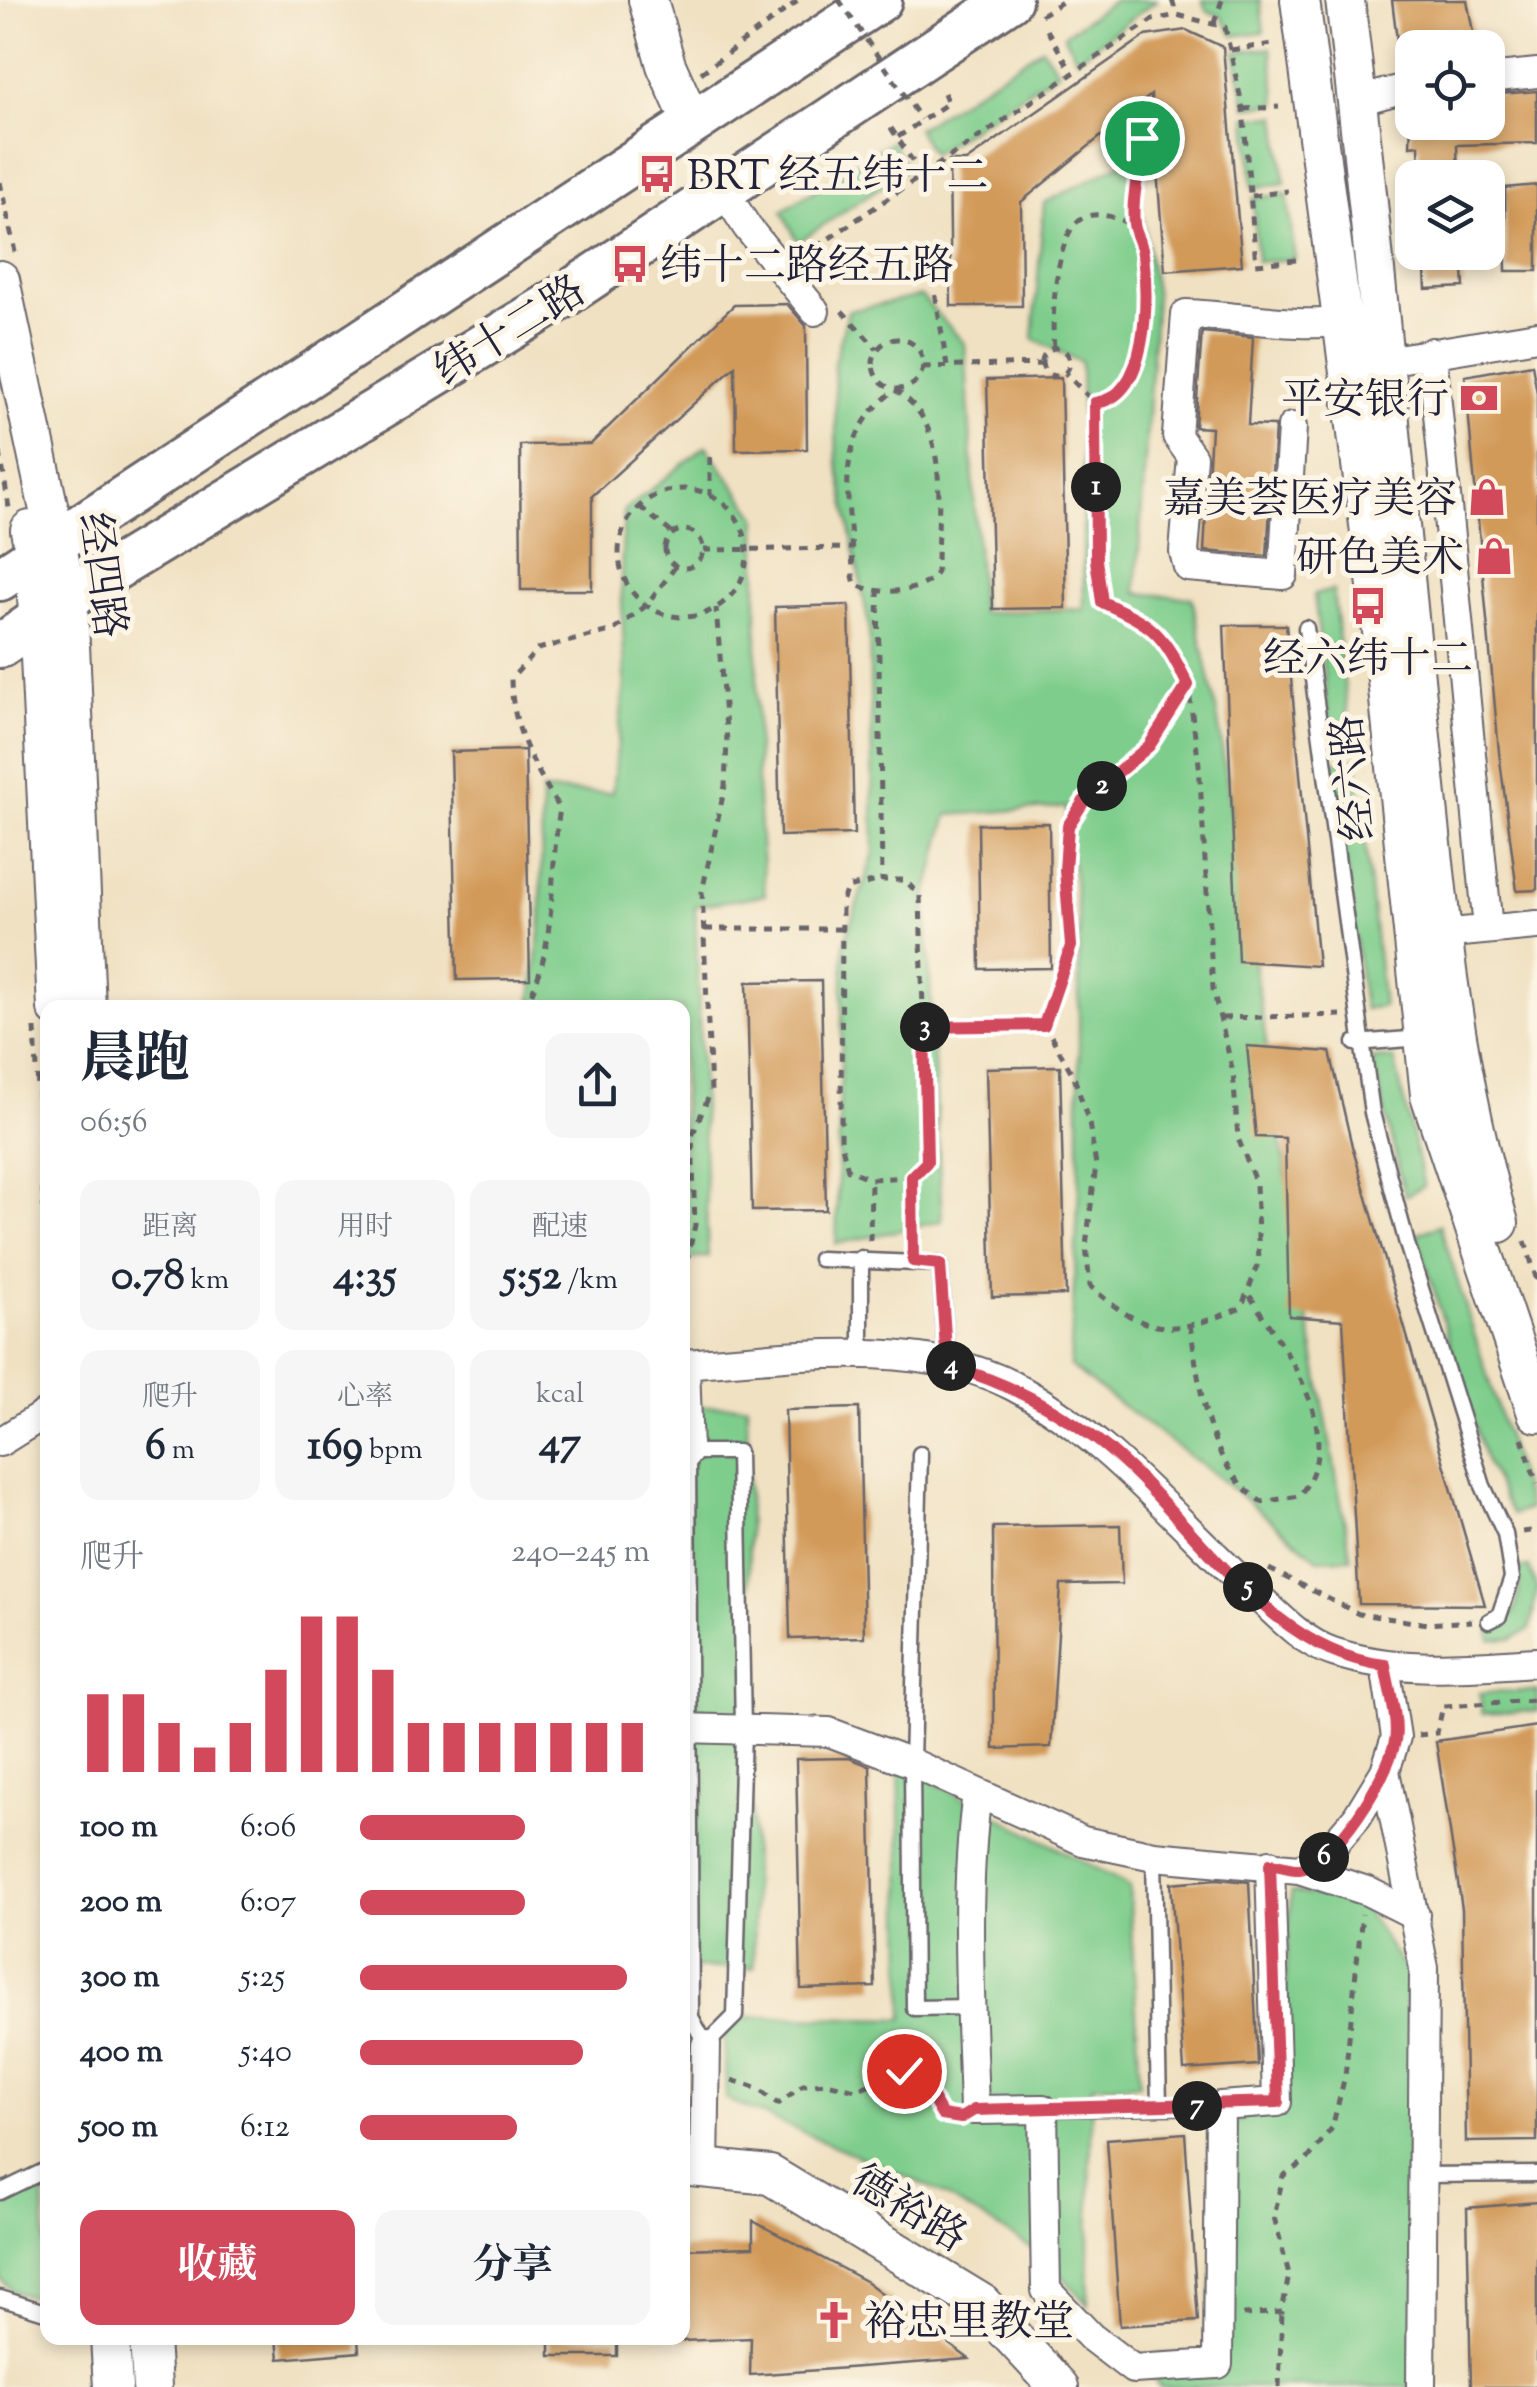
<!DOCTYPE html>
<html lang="zh">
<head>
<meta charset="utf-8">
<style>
	:root { --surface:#fff; --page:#f6f6f7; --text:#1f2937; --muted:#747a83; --accent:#d1495b }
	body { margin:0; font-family:"Sorts Mill Goudy","Noto Serif SC",serif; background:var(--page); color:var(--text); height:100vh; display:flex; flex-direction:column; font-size:38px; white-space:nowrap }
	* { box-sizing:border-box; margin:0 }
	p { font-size:32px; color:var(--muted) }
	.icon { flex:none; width:55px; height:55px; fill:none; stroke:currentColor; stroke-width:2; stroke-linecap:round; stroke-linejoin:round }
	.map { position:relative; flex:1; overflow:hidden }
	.sheet { position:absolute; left:40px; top:1000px; width:650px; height:1345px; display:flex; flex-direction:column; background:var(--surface); border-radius:20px; box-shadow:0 5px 15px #0003 }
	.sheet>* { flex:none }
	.tools { position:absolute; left:1395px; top:30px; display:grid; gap:20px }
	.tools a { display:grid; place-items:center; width:110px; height:110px; border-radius:20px; background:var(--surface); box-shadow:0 5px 15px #0003; font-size:50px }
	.pin { position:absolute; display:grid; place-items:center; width:85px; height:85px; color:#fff; margin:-42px; border:5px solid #fff; border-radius:50%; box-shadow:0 2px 10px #0007 }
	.km { position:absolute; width:50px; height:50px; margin:-25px; border-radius:50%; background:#222; color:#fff; font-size:28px; line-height:50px; text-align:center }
	.round { display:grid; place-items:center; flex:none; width:105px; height:105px; border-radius:20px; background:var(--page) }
	.head { display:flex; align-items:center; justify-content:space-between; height:170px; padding:0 40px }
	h1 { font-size:55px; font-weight:700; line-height:75px }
	.stats { display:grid; grid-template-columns:repeat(3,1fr); gap:15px; height:170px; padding:10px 40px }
	.stats div { display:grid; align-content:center; border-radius:20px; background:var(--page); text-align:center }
	.stats b { font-size:42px; font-weight:700 }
	.stats small { font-size:28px; font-weight:400 }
	.stats p { font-size:28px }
	.chart { height:280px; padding:20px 40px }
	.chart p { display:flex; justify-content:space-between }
	.chart svg { width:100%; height:180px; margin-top:10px; stroke:var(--accent); stroke-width:6 }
	.primary-button { display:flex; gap:20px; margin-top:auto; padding:20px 40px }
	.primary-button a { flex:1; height:115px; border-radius:20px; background:var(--accent); color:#fff; font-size:40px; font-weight:700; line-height:115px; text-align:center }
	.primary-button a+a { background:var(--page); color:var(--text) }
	ul { padding:0 40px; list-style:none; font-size:32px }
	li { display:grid; grid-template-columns:160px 120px 1fr; align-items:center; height:75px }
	li i { height:25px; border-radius:12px; background:var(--accent) }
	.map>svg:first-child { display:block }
	.green { fill:#7ecd8c; stroke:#507864; stroke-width:2.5 }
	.building { fill:#d29a58 }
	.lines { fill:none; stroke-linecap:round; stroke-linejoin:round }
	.lane-casing { stroke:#6a656a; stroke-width:19 }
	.street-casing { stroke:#6a656a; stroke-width:32 }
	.secondary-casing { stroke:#6a656a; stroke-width:42 }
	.primary-casing { stroke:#6a656a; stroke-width:48 }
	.path { stroke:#6a656a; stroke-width:5; stroke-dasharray:8 8; stroke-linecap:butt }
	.lane { stroke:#fff; stroke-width:14 }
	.street { stroke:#fff; stroke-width:28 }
	.secondary { stroke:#fff; stroke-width:38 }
	.primary { stroke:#fff; stroke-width:42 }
	.path-bridge { stroke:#6a656a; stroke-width:5; stroke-dasharray:8 8; stroke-linecap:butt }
	.route-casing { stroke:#fff; stroke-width:20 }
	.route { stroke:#d1495b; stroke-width:12 }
	.labels { text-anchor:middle; stroke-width:10; stroke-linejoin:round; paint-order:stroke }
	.poi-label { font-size:42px; fill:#22223b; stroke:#fcf5e5; text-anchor:start }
	.street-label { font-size:42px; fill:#22223b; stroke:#fcf5e5 }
</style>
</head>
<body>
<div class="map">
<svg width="1537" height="2387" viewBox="0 0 1537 2387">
	<rect width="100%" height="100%" fill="#fcf5e5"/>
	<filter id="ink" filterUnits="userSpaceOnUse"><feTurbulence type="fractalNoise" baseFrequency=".01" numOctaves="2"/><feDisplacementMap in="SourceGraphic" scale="20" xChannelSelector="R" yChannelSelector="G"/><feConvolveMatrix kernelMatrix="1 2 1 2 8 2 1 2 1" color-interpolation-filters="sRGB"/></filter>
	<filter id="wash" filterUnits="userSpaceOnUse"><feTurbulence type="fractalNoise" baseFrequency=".0048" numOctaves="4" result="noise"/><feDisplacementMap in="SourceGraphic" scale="40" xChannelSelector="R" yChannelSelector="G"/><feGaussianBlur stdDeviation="2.25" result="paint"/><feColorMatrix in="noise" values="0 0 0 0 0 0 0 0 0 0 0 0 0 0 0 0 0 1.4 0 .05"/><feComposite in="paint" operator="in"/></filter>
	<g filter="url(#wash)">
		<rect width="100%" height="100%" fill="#f0e1c2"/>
		<path class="green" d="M1115,0H1157L1077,59L1064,35Z
			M1202,0H1260L1264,32L1234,36L1221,16L1207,11Z
			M1042,48L1058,71L932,154L917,129Z
			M1271,48L1277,104L1246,107L1235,52Z
			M1277,116L1285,183L1253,188L1247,117Z
			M892,141L907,169L798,242L782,211Z
			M1132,158L1156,296L1136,593L1192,598L1217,714L1304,1297L1351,1558L1318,1559L1223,1481L1070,1367L1079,1185V921L1065,807L948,815L926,899L942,1221L836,1244L844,944L874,853L869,626L837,460L834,363L848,311L921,296L965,344L981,613L1084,609L1081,362L1033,339L1044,203Z
			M1287,194L1295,259L1257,262L1253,198Z
			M706,446L757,517V786L765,895L695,906L708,1257L683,1260L682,1008L531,1007L541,925L542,791L612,793L625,681L621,578L624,511Z
			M1333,590L1350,731L1331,734L1314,595Z
			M1356,759L1383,1006L1364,1009L1333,762Z
			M1394,1058L1424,1186L1405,1196L1372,1059Z
			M1440,1225L1529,1509L1512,1515L1485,1460L1417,1234Z
			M747,1405L754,1968H683L682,1407Z
			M1529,1567L1537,1590L1530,1629L1511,1639L1491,1640L1490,1631C1521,1621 1519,1597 1519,1569Z
			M1537,1691V1711L1482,1714L1480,1693Z
			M899,1764L1129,1886L1140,2084L1092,2085L1088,2305L1044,2255L930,2187L726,2099L724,2016L904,2019Z
			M1291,1892L1360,1902L1413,1982L1427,2387H1160L1136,2356L1206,2353L1225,2131L1280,2089Z
			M43,2185L47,2301L15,2292L0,2279V2208L14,2195Z"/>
		<g id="blocks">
			<path class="building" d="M1392,0H1467L1476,48H1398Z
				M1186,30L1223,47L1242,265L1165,271L1151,95L1021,202L1022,306H951L949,161H966L1145,36Z
				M1537,91V143L1457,145L1458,178H1420L1419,145L1410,146L1411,122H1488V95Z
				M1537,185V271H1506L1505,188Z
				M1424,252H1462L1464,287L1426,289Z
				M787,304L806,326L807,449L736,450L735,366L592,496V590H521L520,445L591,444L734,305Z
				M1202,332L1253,337L1248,425L1275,426L1267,556L1204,551L1211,428L1195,427Z
				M1532,364L1537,393V890L1517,891L1499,752L1465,376Z
				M1061,378L1066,608L993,609L987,380Z
				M849,605L854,834L780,836L775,607Z
				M1224,625H1286L1318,966L1238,961Z
				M525,750L530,979L457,980L451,752Z
				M1049,823L1051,968L980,969L978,824Z
				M821,981L826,1210L752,1211L747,982Z
				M1247,1046L1330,1052L1352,1146L1485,1605L1359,1604L1343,1320L1289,1316L1285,1138L1256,1137Z
				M1060,1066L1066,1295L992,1297L986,1068Z
				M859,1408L864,1637L790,1639L785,1410Z
				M1120,1525L1122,1584L1061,1585L1051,1747L994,1749L993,1527Z
				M1537,1726V2141L1466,2142L1462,1909L1436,1741Z
				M849,1758L870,1766L875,1987L801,1989L796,1759Z
				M1217,1879L1249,1882L1258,2065L1184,2070L1171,1883Z
				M1185,2133L1198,2321L1120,2326L1107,2139Z
				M1537,2202V2387H1471L1467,2208Z
				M753,2221L867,2282L969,2359L750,2375L751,2338L682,2341V2249L753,2247Z
				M277,2338H358L359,2352L279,2359Z
				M550,2338H617V2356H550Z"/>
		</g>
	</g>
	<g filter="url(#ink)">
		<use href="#blocks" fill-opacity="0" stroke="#6a656a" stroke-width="2.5"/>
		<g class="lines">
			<g class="lane-casing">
				<path id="lane" d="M1306,628L1372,1113L1407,1244L1483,1486L1505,1534L1512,1578L1499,1616L1489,1621
					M1355,1043L1423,1038
					M820,1259L940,1264L947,1365
					M861,1353V1258
					M688,1452H738L743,1730L735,2016L706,2045L691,2017Z
					M920,1454L912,1763L914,2008L971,2007
					M1154,1856L1159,2107
					M1043,2109L1220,2106
					M1422,2175L1537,2174
					M0,2192L48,2169
					M0,2298L48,2313"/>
			</g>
			<g class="street-casing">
				<path id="street" d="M1488,78L1537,73
					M1358,101L1412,86
					M724,191L747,227L815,311
					M1432,352L1488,929
					M1386,361L1537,336
					M1292,427L1283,575L1188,567L1184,552L1192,457L1177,436L1186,314C1238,316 1291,327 1342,322
					M1441,934L1537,925
					M682,1364C785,1357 919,1336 1013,1386C1106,1435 1172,1518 1249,1588C1273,1610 1301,1642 1333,1652C1399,1674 1469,1666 1537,1662
					M685,1364L688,1452
					M0,1442L48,1412
					M682,1728L829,1732L912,1763L1083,1841L1154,1856L1299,1869L1323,1857L1357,1817L1385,1771L1396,1737L1385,1665
					M1385,1771L1424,1968L1421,2387
					M977,1793C963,1898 971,2005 974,2110L1043,2109L1046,2290L1091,2337L1133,2369L1218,2364L1220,2106L1277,2102L1270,1864
					M1299,1869L1367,1891L1415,1915
					M704,2168L706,2045"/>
			</g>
			<g class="secondary-casing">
				<path id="secondary" d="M648,0L666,65L692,123
					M1300,0L1378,593L1430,1095L1537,1413
					M1345,0C1374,236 1394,472 1418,708C1436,882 1449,1054 1499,1223
					M0,280L68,599L86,1008
					M30,530L35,554L57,1008
					M682,2166L770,2175L981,2303L1059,2387
					M110,2338L113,2387
					M149,2338L152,2387"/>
			</g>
			<g class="primary-casing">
				<path id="primary" d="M0,579L880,0
					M0,646L93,582L553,303L1010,0"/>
			</g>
			<path class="path" d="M1172,0L1177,15
				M1041,15L1065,0
				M1214,23L1222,0
				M1047,30L1073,74
				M1231,50L1272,44
				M701,73L799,0
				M1243,109L1279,107
				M891,128L923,177
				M898,137L948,103L944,93
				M0,182L15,252
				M1252,196L1288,191
				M1134,226L1140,178V120
				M803,256L1152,20L1177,15L1225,27L1243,109L1256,264L1297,260
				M933,279L947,366
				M842,311L877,349
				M873 364a25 25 0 1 1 50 0a25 25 0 1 1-50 0Z
				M1054,347C1051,321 1055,234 1081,219C1097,209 1119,219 1134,226C1154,278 1153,360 1113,401L1095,403L1065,373
				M1042 362a14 14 0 1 1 28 0a14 14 0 1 1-28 0Z
				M923,367L1042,364
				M895,390C954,426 936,511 937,572C925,594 876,596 855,584L853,576C852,501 827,441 895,390Z
				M1095,403L1097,560L1102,603L1148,623L1168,646L1188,685L1199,764L1213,989L1233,1072L1238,1138L1256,1184L1259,1263L1241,1308C1172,1336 1147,1337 1090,1286L1086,1246L1096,1165L1089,1123L1074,1077L1045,1025L1071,946L1065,870L1068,826L1084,801L1149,746L1188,685
				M0,452L9,508
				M710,457V495
				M619 553a64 64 0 1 1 128 0a64 64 0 1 1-128 0Z
				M640,507L672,533
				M665 549a19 19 0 1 1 38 0a19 19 0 1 1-38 0Z
				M704,550L853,548
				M878,589L882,880H905L920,896L927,1162L912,1177L871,1179L848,1170L841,1142L842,902L847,888L882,880
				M1337,744L1359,742
				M705,929H842
				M524,1008C559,948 548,875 560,809C534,765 512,730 511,679L538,649L614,630L647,605L676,566
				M1222,1018L1341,1015
				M924,1027L1045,1025
				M35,1028L48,1298
				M912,1177V1243
				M870,1241L871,1179
				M1525,1241L1537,1281
				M682,1257L688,1256L695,1225L692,1136L711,1091L702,892L725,786L727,741L716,608
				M1190,1325C1200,1386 1206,1467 1262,1502L1299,1496C1351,1431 1283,1349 1248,1293
				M1522,1438L1537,1484
				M1523,1532L1537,1530
				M1269,1569L1359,1614L1428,1624L1472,1621
				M1418,1735L1437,1733L1443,1706L1537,1700
				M732,2080L758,2089L778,2104L803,2085L827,2083L856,2090L904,2071L927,2089L942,2115L953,2117
				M1243,2315L1282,2312L1289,2274L1274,2217L1283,2176L1307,2160L1332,2128L1345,2076L1362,1914
				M1279,2387L1282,2312"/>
			<use href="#lane" class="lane"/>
			<use href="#street" class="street"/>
			<use href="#secondary" class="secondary"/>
			<use href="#primary" class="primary"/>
			<path class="path-bridge" d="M839,0L921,119"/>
		</g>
	</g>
	<g class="lines" filter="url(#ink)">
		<g class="route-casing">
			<path id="route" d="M904,2071L927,2089L942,2115L961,2118L974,2110L1278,2102L1270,1864C1279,1865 1292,1870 1300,1869C1337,1861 1388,1776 1395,1741C1399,1720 1388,1686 1385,1665C1263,1652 1186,1507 1096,1439C1050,1404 1002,1381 947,1365L940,1264L913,1261L912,1177L927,1162L924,1027L1044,1025L1071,946L1065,870L1068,826L1084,801L1149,746L1188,685C1162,633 1156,626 1102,602L1096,560L1095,403C1150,397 1148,296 1143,254C1142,243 1135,234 1134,224C1131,196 1141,166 1142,138"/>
		</g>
		<use href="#route" class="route"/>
	</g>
	<defs>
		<g id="bus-bare" transform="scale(3)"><path d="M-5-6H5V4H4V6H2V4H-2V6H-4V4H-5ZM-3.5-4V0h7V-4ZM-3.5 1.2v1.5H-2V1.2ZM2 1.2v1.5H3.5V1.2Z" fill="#d1495b" stroke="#fcf5e5" stroke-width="2.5" paint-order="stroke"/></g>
		<g id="bank-bare" transform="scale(3)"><path d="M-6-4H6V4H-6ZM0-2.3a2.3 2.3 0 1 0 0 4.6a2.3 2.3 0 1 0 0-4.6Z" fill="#d1495b" stroke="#fcf5e5" stroke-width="2.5" paint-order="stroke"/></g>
		<g id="shop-bare" transform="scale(3)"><path d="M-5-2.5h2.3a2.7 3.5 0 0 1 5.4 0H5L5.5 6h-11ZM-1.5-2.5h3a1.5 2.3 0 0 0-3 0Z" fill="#d1495b" stroke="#fcf5e5" stroke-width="2.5" paint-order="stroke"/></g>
		<g id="church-bare" transform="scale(3)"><path d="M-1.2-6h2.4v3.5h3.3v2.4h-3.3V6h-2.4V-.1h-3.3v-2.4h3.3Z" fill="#d1495b" stroke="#fcf5e5" stroke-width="2.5" paint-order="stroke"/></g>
	</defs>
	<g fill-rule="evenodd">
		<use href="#bus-bare" x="657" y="174"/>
		<use href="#bus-bare" x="630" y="264"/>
		<use href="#bank-bare" x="1479" y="398"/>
		<use href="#shop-bare" x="1487" y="497"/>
		<use href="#shop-bare" x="1494" y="556"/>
		<use href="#bus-bare" x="1368" y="606"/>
		<use href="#church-bare" x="834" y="2320"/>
	</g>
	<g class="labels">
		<g class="poi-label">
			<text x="687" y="189">BRT 经五纬十二</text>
			<text x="660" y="279">纬十二路经五路</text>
			<text x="1449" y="413" text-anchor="end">平安银行</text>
			<text x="1457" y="512" text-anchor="end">嘉美荟医疗美容</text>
			<text x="1464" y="571" text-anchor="end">研色美术</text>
			<text x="1368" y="672" text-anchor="middle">经六纬十二</text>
			<text x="864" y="2335">裕忠里教堂</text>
		</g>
		<g class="street-label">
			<text transform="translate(509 329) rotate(-32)" y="15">纬十二路</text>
			<text transform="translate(104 575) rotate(82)" y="15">经四路</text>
			<text transform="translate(1351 778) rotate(-96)" y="15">经六路</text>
			<text transform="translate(910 2207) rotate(31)" y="15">德裕路</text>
		</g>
	</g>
</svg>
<div class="tools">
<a><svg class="icon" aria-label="locate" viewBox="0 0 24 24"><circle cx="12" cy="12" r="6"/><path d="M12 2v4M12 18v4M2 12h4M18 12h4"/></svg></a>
<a><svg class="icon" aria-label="layers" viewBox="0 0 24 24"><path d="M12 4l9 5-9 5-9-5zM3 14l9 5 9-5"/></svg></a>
</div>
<div class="pin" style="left:1142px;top:138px;background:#1e9e55"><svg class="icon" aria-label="arrive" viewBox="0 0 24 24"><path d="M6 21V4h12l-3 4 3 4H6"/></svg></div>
<div class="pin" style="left:904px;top:2071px;background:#d93025"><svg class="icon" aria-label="check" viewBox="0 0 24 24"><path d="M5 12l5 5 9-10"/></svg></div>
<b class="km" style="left:1096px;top:487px">1</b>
<b class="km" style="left:1102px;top:786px">2</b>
<b class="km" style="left:925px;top:1027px">3</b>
<b class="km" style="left:951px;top:1366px">4</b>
<b class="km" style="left:1248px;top:1587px">5</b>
<b class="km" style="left:1324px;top:1857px">6</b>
<b class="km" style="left:1197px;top:2106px">7</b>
<section class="sheet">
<div class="head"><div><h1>晨跑</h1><p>06:56</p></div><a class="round"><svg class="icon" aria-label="share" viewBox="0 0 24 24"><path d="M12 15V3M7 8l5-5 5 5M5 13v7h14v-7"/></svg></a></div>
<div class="stats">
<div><p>距离</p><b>0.78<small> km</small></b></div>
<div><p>用时</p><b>4:35</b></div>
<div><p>配速</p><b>5:52<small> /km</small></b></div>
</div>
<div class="stats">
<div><p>爬升</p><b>6<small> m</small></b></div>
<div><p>心率</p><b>169<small> bpm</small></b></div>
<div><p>kcal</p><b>47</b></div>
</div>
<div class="chart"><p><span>爬升</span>240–245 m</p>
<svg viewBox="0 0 160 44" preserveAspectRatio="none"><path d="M5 44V25M15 44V25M25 44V32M35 44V38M45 44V32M55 44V19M65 44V6M75 44V6M85 44V19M95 44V32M105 44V32M115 44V32M125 44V32M135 44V32M145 44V32M155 44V32"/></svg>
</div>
<ul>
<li><b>100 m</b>6:06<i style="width:57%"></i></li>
<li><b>200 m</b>6:07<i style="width:57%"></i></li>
<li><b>300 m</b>5:25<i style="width:92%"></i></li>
<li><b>400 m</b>5:40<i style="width:77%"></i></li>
<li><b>500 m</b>6:12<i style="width:54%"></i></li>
</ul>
<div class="primary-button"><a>收藏</a><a>分享</a></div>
</section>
</div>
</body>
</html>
